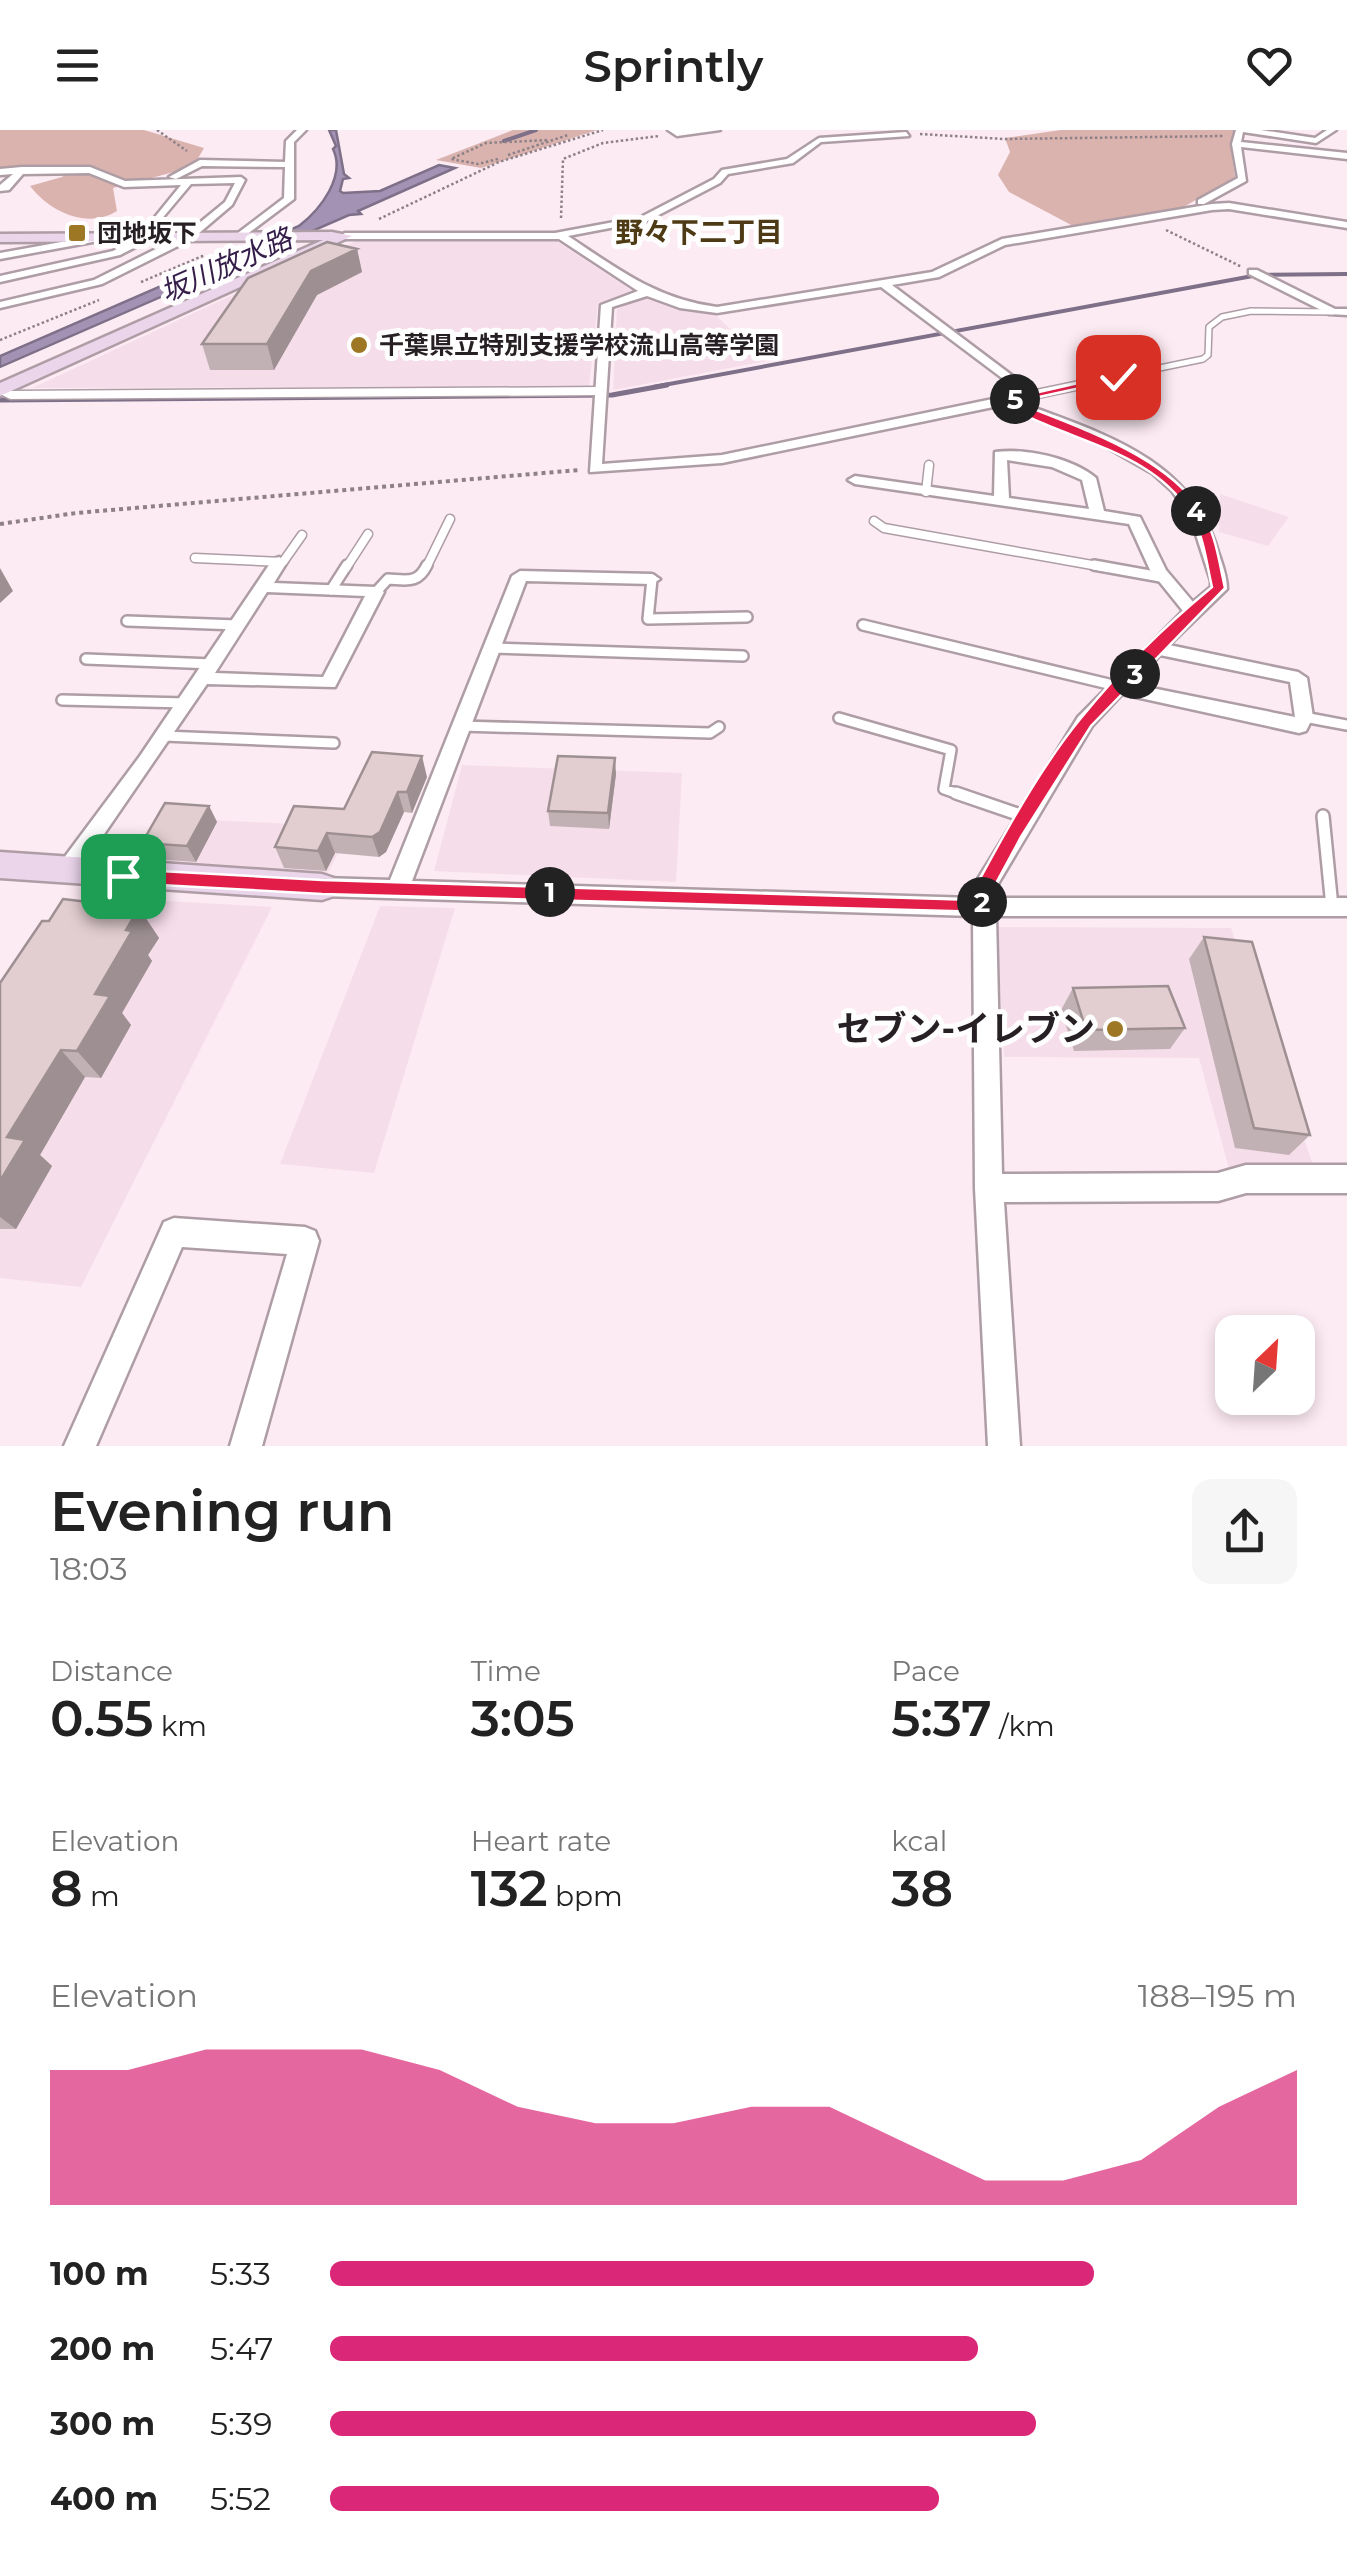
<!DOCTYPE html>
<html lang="en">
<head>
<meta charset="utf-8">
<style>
	:root { --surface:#fff; --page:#f6f6f6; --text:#222; --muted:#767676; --accent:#db2777 }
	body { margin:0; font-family:Montserrat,"Noto Sans JP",sans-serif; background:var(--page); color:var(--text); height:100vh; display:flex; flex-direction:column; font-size:38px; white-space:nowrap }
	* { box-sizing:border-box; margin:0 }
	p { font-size:32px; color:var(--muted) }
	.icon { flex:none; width:55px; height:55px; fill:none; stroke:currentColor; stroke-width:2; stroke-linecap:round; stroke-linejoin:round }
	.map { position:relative; height:1316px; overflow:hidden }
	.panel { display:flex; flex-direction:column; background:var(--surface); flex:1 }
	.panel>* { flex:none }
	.needle { width:65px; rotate:25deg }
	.buttons { position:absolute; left:1215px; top:1185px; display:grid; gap:20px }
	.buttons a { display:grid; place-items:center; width:100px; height:100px; border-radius:20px; background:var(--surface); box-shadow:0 5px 15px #0003; font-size:50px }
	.pin { position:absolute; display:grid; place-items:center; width:85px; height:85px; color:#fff; margin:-42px; border-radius:20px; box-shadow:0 5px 15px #0006 }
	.km { position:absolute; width:50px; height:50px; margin:-25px; border-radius:50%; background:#222; color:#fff; font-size:28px; line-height:50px; text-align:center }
	.round { display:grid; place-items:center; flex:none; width:105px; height:105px; border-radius:20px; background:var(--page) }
	.head { display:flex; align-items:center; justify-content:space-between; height:170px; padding:0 50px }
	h1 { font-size:55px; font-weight:600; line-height:75px }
	.metrics { display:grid; grid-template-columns:repeat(3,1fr); gap:15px; height:170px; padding:10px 50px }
	.metrics div { display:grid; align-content:center }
	.metrics b { font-size:50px; font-weight:600 }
	.metrics small { font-size:28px; font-weight:400 }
	.metrics p { font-size:28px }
	.chart { height:280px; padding:20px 50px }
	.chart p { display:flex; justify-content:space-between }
	.chart svg { width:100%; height:180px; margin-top:10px; fill:var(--accent); opacity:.7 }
	ul { padding:0 50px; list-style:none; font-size:32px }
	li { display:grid; grid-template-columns:160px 120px 1fr; align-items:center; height:75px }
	li i { height:25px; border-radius:12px; background:var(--accent) }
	header { display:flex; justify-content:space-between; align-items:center; height:130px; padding:0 50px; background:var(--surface); font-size:45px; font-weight:600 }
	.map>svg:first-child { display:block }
	.built { fill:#f6ddea }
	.green { fill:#dab3af }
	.water { fill:#a392b4; stroke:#7e7088; stroke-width:2.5 }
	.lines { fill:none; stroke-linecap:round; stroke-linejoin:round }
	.stream-far1 { stroke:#7e7088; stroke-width:4 }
	.stream { stroke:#7e7088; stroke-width:5 }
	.lane-far3-casing { stroke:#ae9da5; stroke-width:8 }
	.lane-far2-casing { stroke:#ae9da5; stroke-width:11 }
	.lane-far1-casing { stroke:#ae9da5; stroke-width:14 }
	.lane-casing { stroke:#ae9da5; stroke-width:16 }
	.street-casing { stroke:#ae9da5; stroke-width:5 }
	.secondary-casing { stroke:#ae9da5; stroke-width:5 }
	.path-far1 { stroke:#8d8187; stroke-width:2.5; stroke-dasharray:2.5 2.5; stroke-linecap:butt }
	.path { stroke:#8d8187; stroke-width:4; stroke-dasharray:4 4; stroke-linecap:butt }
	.lane-far3 { stroke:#fff; stroke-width:5 }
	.lane-far2 { stroke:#fff; stroke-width:8 }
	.lane-far1 { stroke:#fff; stroke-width:9 }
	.lane { stroke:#fff; stroke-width:11 }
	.street { fill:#fff; fill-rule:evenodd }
	.secondary { fill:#ebd5eb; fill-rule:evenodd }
	.wall { fill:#c2b1b4 }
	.shaded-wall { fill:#9e9092 }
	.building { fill:#e2ced1; stroke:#9e9092; stroke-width:2.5 }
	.route { fill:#e11d48; stroke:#fff; stroke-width:2.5 }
	.poi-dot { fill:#9d7723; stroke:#fefefe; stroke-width:4 }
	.labels { text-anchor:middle; stroke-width:10; stroke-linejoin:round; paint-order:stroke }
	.far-poi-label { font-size:25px; font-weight:bold; fill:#261f23; stroke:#fefefe; text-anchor:start }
	.far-neighbourhood-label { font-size:28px; font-weight:bold; fill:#4e3b15; stroke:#fefefe }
	.far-water-label { font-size:28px; font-style:italic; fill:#351d49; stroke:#fefefe }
	.near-poi-label { font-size:35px; font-weight:bold; fill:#261f23; stroke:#fefefe; text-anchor:end }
</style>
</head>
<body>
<header><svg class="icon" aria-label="menu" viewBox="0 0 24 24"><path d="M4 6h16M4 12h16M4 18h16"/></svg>Sprintly<svg class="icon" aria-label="heart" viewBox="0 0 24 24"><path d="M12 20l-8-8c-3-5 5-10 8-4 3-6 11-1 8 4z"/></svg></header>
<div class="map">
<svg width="1347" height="1316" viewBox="0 0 1347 1316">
	<rect width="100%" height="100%" fill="#fdebf4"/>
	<path class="built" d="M555,110L634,162L598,173L589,257L32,258L310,129L357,111Z
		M646,167L687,182L714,184L766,231L613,260L617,179Z
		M1220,364L1289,387L1268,416L1219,402Z
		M462,635L682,643L676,752L434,741Z
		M172,688L351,697L327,745L144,736Z
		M95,767L272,777L81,1157L0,1148V914Z
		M380,776L455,778L374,1043L280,1034Z
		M997,797L1231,798L1315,1041L1229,1039L1199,928L1004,927Z"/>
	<path class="green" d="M0,0H144L204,18L193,37L113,58L117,81C88,99 51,83 30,56L62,47L74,38H0Z
		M513,0H597L481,38L436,30Z
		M1061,0H1235L1231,20L1235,47L1182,78L1075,97L1009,62L998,45L1010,22L1005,8Z"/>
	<path class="water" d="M329,0H336L344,44L349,48L343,49L340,61L343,63L380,61L439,35L455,38L358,81L361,84L349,85L0,237V226L299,96C321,79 346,46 333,19L336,16Z"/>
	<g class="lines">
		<path class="stream-far1" d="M504,11L536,0
			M653,257L1258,145L1347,144"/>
		<path class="stream" d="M0,270L612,265L667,255"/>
		<g class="lane-far3-casing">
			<path id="lane-far3" d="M1068,257L1203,229L1208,225L1209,197L1222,187L1251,181L1333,182"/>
		</g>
		<g class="lane-far2-casing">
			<path id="lane-far2" d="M1,260L11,265L602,261
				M1032,265L1080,255
				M926,362L929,335
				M874,391L884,398L1109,438
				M195,428L283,432L302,405
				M346,438L368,404
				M426,438L450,389"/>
		</g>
		<g class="lane-far1-casing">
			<path id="lane-far1" d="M1094,435L1166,448
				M652,449L648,489L747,487
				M331,460L347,435
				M376,462L388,449C407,450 418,454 427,435
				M127,491L238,495
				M863,495L1121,557
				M491,518L743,526
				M86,529L213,534
				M62,570L186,573
				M1304,587L1347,595
				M839,588L951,620L944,659L964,666
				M461,596L710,603L719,597
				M164,606L334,613"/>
		</g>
		<g class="lane-casing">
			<path id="lane" d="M956,663L1026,687
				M1323,686L1332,777"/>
		</g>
		<g class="street-casing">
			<path id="street" d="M297,0H306L294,12V69L242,108L234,106L284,68L285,37L202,36L176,49L169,47L200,30L285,32L286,11Z
				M668,0H720L677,6Z
				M1236,0H1261L1315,8L1327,0H1336L1316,13L1243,2L1241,12L1347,23V29L1241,17L1246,51L1204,74H1198V70L1238,48L1232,14Z
				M906,2L909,6L821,12L793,33L728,44L720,53L647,91L568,106C618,139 656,169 717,177L932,142L1002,109L1212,74L1229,73L1347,92V98L1229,79L1212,80L1005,115L939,147L892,155L1038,265L1019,272C1101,303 1192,328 1218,422C1222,434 1227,446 1227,459L1169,515L1298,542L1307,548L1313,587L1306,601L1299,603L1122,564L1092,596L995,759V768H1347V786H996L1002,1044L1218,1043L1246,1035H1347V1063H1246L1218,1071L1004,1072L1020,1316H988L975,1058L973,786L322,766L314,763L311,757L314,751L322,748L390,750L512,446L520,441L652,444L660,449L652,454L526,451L412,751L973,768L976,752L1078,587L1183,481L1150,440L1129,394L855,354L848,350L855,346L994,366L995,322C1026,318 1072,328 1096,348L1104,381L1140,387L1166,440L1193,472L1211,457V451L1190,386L1172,361L1152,343L1103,315L1003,275L722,333L590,342L601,175L638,161L559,109H345L340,106L345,103H555L641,87L714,49L722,40L787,29L819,8ZM881,157L1022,263L722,325L602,334L612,177L647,166L680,178L717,183ZM1007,330L1052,337L1082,350L1089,379L1009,368ZM1160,525L1290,552L1295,587L1132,554Z
				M22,37H90L125,51L241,47L245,50L232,75L192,109L102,154L0,178V172L94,150L186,104L225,72L235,53L191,54L149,104L151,109L120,125L0,152V146L113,121L138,108L181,55L124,57L89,43L23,44L9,60L0,61V55L13,44L0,45V39Z
				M106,104L109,109L0,129V123Z
				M1249,140H1257L1335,179H1347V185L1329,184L1249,144Z
				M279,427L287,432L274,453L376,457L384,462L335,557L207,554L74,748H58L55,742L58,736L140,626L273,429ZM267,462L365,466L323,547L215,543Z
				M174,1088L305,1097L315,1101L319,1111L262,1316H230L287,1124L182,1117L96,1316H64L164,1092Z"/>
		</g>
		<g class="secondary-casing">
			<path id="secondary" d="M332,102L352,106L0,266V253L323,110L0,112V104Z
				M0,722L322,744L334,748L338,757L334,766L322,770L0,748Z"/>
		</g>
		<path class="path-far1" d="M157,0L187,21
			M920,4L1004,9L1223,6
			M508,25L568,5
			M498,29L478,34L451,29L486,13L549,10
			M561,88L563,29L603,13L659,6
			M379,89L499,32L603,0
			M1166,100L1242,137
			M141,152L205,125
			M0,210L99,170"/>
		<path class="path" d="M0,394L76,383L579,340"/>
		<use href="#lane-far3" class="lane-far3"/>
		<use href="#lane-far2" class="lane-far2"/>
		<use href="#lane-far1" class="lane-far1"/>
		<use href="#lane" class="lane"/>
		<use href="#street" class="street"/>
		<use href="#secondary" class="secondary"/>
	</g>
	<path class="wall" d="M357,119L362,142L317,165L274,240H210L202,214Z
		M616,644L609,699L550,696L548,681Z
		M427,647L412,683L404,682L386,722L379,727L335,723L326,741L284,738L275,717L344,679Z
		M209,676L217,692L196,732L152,729L142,713Z
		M139,778L159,808L148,825L152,831L122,883L131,895L101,948L85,947L40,1025L52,1036L16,1099H0V853L49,791Z
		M1204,807L1310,1005L1289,1025L1235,1018L1189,829Z
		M1073,858L1185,898L1170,919L1074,921L1061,880Z"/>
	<path class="shaded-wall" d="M357,119L362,142L317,165L274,240L267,214L311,141Z
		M0,438L13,461L0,473Z
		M422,626L427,647L412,683L407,662Z
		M615,628L616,644L609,699L608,683Z
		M398,662L404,682L386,722L379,727L372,707Z
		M209,676L217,692L196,732L187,716Z
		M327,703L335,723L326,741L318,721Z
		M139,778L159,808L148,825L152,831L122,883L131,895L101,948L77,921L95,864L126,800Z
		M61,920L85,947L40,1025L52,1036L16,1099L0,1087V1051L7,1007Z"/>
	<path class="building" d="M327,112L357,119L311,141L267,214H202L248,148Z
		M372,622L422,626L407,662H398L380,702L372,707L327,703L318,721L275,717L294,676L344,679Z
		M558,626L615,628L608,683L548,681Z
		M165,673L209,676L187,716L142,713Z
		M63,769L139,778L126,800L132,801L95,864L110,866L77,921L61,920L7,1007L25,1010L0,1051V853L42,791H49Z
		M1204,807L1252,812L1310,1005L1254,998Z
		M1168,856L1185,898L1086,900L1073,858Z"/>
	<path class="route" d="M1118,244L1121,249L1016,272C1077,297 1177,328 1207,392C1217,411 1220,437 1225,458L1091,596L1021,707L993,759L988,782L322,764L123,753L114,746L123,739L322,750L974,770L975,758C1004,704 1042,635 1081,588C1118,542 1166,495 1212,457C1207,436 1204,409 1194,390C1156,317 1061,312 1000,271Z"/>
	<g class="poi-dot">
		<rect x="67" y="93" width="20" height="20" rx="5"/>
		<circle cx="359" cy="215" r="10"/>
		<circle cx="1115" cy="899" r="10"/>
	</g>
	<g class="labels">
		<g class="far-poi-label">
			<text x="97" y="112">団地坂下</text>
			<text x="379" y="224">千葉県立特別支援学校流山高等学園</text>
		</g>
		<g class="far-neighbourhood-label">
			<text x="699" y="112">野々下二丁目</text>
		</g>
		<g class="far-water-label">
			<text transform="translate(226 135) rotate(-24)" y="10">坂川放水路</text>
		</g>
		<g class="near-poi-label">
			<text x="1095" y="911">セブン-イレブン</text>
		</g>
	</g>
</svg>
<div class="buttons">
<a><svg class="needle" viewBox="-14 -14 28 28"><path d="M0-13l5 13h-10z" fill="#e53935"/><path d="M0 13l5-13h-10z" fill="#767676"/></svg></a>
</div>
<div class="pin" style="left:123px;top:746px;background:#1e9e55"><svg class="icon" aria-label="arrive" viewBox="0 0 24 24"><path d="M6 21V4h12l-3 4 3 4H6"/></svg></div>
<div class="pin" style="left:1118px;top:247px;background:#d93025"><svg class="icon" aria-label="check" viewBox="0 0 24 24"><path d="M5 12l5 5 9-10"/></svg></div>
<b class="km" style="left:550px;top:762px">1</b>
<b class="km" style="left:982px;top:772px">2</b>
<b class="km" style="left:1135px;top:544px">3</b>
<b class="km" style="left:1196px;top:381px">4</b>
<b class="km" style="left:1015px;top:269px">5</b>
</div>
<section class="panel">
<div class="head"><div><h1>Evening run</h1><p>18:03</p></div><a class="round"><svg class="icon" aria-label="share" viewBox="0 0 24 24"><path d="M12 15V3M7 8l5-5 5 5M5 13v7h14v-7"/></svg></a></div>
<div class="metrics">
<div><p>Distance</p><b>0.55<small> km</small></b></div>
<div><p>Time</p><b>3:05</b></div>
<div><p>Pace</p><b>5:37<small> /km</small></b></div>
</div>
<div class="metrics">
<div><p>Elevation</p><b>8<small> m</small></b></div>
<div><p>Heart rate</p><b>132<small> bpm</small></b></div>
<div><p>kcal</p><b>38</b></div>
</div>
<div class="chart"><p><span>Elevation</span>188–195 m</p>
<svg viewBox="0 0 160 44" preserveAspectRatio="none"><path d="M0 44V11L10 11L20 6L30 6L40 6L50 11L60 20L70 24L80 24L90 20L100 20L110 29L120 38L130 38L140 33L150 20L160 11V44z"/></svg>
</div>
<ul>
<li><b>100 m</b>5:33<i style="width:79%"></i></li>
<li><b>200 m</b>5:47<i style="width:67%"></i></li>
<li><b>300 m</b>5:39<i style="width:73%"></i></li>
<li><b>400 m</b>5:52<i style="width:63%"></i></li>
</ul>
</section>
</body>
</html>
